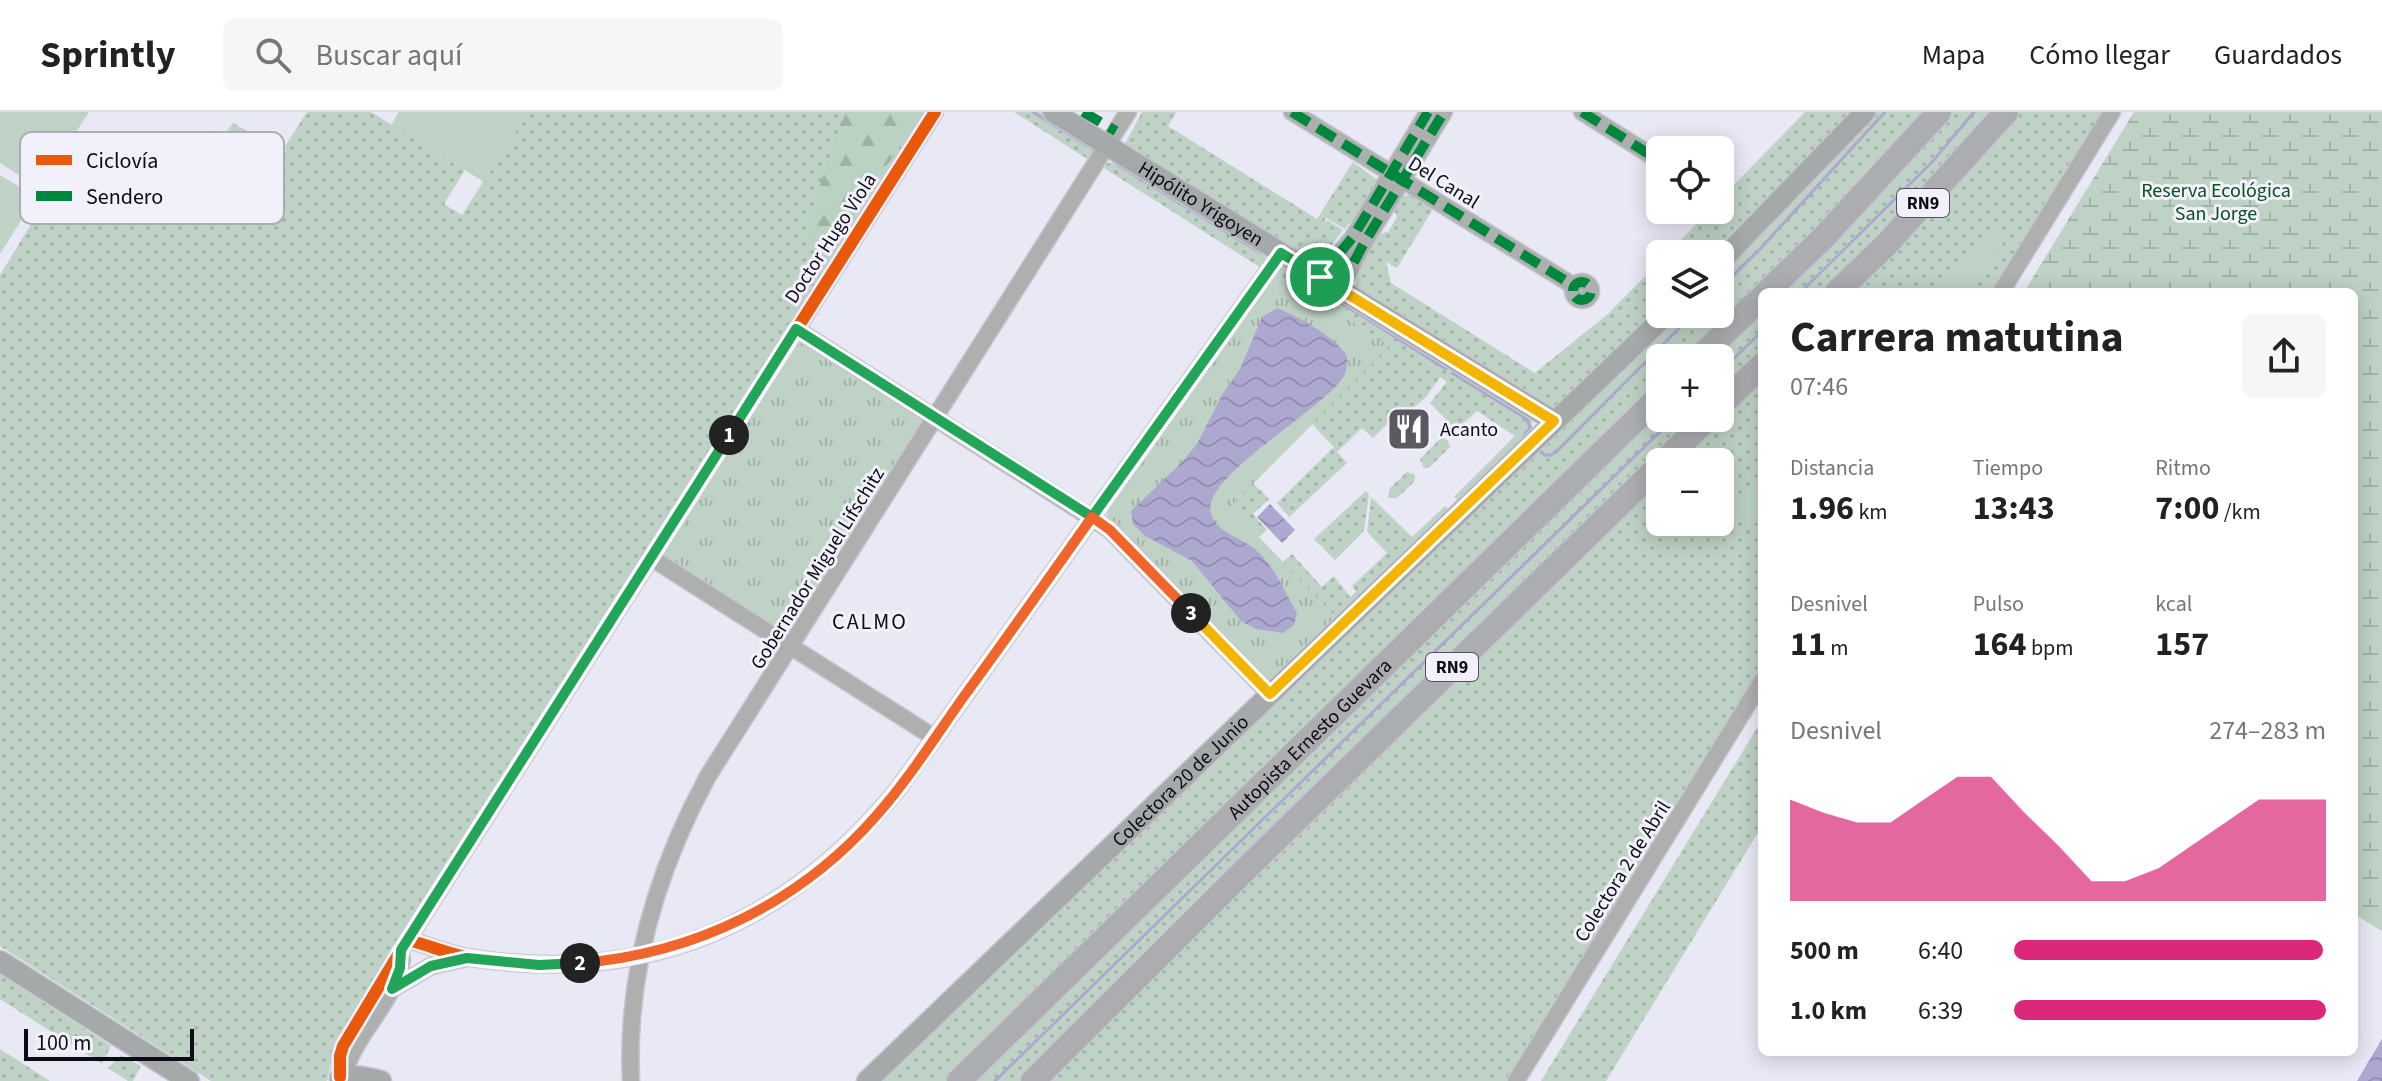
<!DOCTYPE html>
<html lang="es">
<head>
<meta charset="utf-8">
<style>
	:root { --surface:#fff; --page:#f6f6f6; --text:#222; --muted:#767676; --line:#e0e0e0; --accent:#db2777 }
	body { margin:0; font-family:"Source Sans 3",sans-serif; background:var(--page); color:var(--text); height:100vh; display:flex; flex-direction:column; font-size:30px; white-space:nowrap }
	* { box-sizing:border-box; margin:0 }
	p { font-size:26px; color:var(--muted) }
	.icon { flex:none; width:44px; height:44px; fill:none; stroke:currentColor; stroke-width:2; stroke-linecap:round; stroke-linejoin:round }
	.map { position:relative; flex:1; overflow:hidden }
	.details { position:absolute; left:1758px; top:176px; width:600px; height:768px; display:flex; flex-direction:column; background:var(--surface); border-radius:12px; box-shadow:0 4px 20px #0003 }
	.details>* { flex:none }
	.fabs { position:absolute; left:1646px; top:24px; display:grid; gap:16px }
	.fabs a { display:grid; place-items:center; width:88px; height:88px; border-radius:12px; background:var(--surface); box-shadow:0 4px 20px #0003; font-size:40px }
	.scale { position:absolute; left:24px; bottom:20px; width:170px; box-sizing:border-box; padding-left:8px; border:4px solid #0d0c15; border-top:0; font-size:22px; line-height:28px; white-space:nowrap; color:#0d0c15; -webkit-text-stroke:6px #f2f1fb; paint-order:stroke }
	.pin { position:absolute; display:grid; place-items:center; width:68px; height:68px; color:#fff; margin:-34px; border:4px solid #fff; border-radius:50%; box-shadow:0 2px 8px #0007 }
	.km { position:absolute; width:40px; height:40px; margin:-20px; border-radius:50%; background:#222; color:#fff; font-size:22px; line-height:40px; text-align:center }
	.round { display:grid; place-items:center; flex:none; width:84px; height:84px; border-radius:12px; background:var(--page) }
	.overview { display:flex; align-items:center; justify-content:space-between; height:136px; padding:0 32px }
	h1 { font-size:44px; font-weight:700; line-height:60px }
	.figures { display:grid; grid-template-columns:repeat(3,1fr); gap:12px; height:136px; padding:8px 32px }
	.figures div { display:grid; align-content:center }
	.figures b { font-size:34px; font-weight:700 }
	.figures small { font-size:22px; font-weight:400 }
	.figures p { font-size:22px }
	.chart { height:224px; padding:16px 32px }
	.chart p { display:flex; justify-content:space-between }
	.chart svg { width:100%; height:144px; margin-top:8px; fill:var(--accent); opacity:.7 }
	ul { padding:0 32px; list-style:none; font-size:26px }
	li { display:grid; grid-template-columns:128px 96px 1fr; align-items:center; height:60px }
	li i { height:20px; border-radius:10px; background:var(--accent) }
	header { display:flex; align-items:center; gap:48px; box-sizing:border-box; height:112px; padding:0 40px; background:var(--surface); border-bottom:2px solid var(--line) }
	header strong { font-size:38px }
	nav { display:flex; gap:44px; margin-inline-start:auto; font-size:28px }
	.search { width:560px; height:72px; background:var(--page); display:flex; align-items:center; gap:20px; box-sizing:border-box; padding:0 28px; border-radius:12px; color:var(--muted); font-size:30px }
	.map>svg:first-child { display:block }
	.grass { fill:url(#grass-dots); fill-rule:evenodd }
	.forest { fill:url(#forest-firs) }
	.wetland { fill:url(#wetland-marsh) }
	.park { fill:url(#park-tufts) }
	.garden { fill:#bed2c5 }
	.water { fill:url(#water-waves) }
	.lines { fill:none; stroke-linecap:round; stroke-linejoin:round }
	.stream { stroke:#ada8d0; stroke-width:3 }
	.minor-casing { stroke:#c7c6d0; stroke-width:19 }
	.major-casing { stroke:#c7c6d0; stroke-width:23 }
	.highway-casing { stroke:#c7c6d0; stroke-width:27 }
	.minor { stroke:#adb0af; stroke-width:16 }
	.major { stroke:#a6a9aa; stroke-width:20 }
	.highway { stroke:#abadb0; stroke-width:24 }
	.quiet { stroke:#00873e; stroke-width:10; stroke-dasharray:20 10; stroke-linecap:butt }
	.cycleway-casing { stroke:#f2f1fb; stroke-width:17 }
	.cycleway { stroke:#e8590c; stroke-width:12 }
	.split-1-casing { stroke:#fff; stroke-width:16 }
	.split-2-casing { stroke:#fff; stroke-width:16 }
	.split-3-casing { stroke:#fff; stroke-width:16 }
	.split-4-casing { stroke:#fff; stroke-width:16 }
	.split-1 { stroke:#22a559; stroke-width:10 }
	.split-2 { stroke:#22a559; stroke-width:10 }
	.split-3 { stroke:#f0652b; stroke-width:10 }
	.split-4 { stroke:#f5b400; stroke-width:10 }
	.labels { text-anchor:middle; stroke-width:6; stroke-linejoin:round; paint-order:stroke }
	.shield { fill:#f2f1fb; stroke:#52515a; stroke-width:2 }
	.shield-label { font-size:18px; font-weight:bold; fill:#0d0c15 }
	.street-label { font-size:20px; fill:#0d0c15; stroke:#f2f1fb }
	.park-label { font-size:20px; fill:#06501d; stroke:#f2f1fb }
	.poi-label { font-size:20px; fill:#0d0c15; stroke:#f2f1fb; text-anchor:start }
	.neighbourhood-label { font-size:22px; letter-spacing:2px; fill:#0d0c15; stroke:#f2f1fb }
	.key { fill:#f2f1fb; stroke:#adacb6; stroke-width:2 }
	.key-label { font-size:22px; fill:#0d0c15 }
</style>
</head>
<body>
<header>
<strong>Sprintly</strong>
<div class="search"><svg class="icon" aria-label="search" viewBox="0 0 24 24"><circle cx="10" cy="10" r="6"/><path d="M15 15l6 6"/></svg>Buscar aquí</div>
<nav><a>Mapa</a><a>Cómo llegar</a><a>Guardados</a></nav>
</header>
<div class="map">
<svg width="2382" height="969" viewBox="0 0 2382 969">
	<defs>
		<pattern id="grass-dots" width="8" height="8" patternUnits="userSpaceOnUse" patternTransform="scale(2)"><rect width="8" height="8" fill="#bed2c5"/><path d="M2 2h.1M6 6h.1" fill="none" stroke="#a2b3a8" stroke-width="1.8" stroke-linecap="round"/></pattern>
		<pattern id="forest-firs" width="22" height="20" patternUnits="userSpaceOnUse" patternTransform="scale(2)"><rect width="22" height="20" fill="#b9d2c1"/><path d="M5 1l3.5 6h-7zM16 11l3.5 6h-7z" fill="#9eb3a5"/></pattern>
		<pattern id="wetland-marsh" width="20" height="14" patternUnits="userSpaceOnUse" patternTransform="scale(2)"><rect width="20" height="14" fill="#bed2c5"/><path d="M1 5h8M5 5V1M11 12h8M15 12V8" fill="none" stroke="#a2b3a8"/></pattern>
		<pattern id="park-tufts" width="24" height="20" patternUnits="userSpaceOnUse" patternTransform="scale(2)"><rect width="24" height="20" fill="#bed2c5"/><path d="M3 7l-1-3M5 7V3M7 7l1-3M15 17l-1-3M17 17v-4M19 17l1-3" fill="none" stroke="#a2b3a8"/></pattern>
		<pattern id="water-waves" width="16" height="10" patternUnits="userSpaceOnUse" patternTransform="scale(2)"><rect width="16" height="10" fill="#ada8d0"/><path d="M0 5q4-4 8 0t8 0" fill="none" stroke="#948fb2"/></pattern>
	</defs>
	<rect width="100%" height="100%" fill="#e9e8f5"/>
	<path class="grass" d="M307,0H371L465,58L444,92L462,103L528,0H926L335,929L327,969H211L0,834V163L77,37L170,93L215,18L225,23L233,11L282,39Z
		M1014,0H1042L1092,31L1097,41L1092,50Z
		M1142,0H1176L1168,14L1317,107L1353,50L1381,71L1345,117L1326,106L1323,112L1327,108L1343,118L1317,152L1124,34Z
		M1805,0H1856L1717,142H1667L1710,98H1720V87Z
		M1865,0H2112L2001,180H1762V569L1516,969H867L1667,202H1720V150ZM1660,246H1720V306H1660ZM1660,350H1720V410H1660Z
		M1120,50L1264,141L1266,147L1261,156L1104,56L1107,51Z
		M1410,83L1433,97L1397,156L1386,150L1391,171L1535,261L1609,201L1660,149V199L1563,292L1550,297L1357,181C1354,159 1363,144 1373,125L1389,119L1397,105L1395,100L1388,102L1402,84Z
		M1289,154L1528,301L1532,308V318L1460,390L1454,385L1515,324L1477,299L1456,318L1430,291L1447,270L1440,265L1426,285L1400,307L1395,304L1373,326L1362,316L1337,340L1347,351L1289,405L1277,391L1334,335L1312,312L1275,161L1282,155Z
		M1442,325L1448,329L1450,335L1430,355L1424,356L1420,347Z
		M1407,360L1415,363L1414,370L1397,386H1388L1390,376Z
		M1253,371L1269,387L1253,402L1267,418L1259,425L1229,395Z
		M1366,379L1369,383L1364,419L1335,448L1314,427Z
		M1371,385L1412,425L1445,394L1450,399L1337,506L1283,450L1292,442L1322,475L1334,464L1350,485L1356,480L1352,474L1387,441L1367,420Z
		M1762,608V714L1606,969H1541Z
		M0,862L111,934L102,952L0,887Z
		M0,937L50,969H0Z
		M121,943L141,954L133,969H128L108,956Z"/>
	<path class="forest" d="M844,0H924L826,141L805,119Z"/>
	<path class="wetland" d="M2134,0H2382V819L2354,802V180H2024Z"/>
	<path class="park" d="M1275,161L1390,234L1230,395L1337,506L1269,572L1111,410L1107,406L1108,397Z
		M796,230L806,231L921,304L924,310L789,522H783L664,446L662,440Z"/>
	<path class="garden" d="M0,0H89L40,76L0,51Z
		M399,0H528L484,70L391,13Z
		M0,63L36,85L0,142Z
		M1991,117L2006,127L1971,180H1935Z
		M1762,361V415L1728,394Z"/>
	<path class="water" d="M1277,196C1299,205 1334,224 1347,244C1347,249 1347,257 1345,262C1329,295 1200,364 1211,401C1217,422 1242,425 1257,439C1275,455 1285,481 1297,501L1294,513L1283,521L1256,517L1241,509L1192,449L1145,424L1133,412L1131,399L1181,351L1197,332L1222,283L1240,257L1262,205Z
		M1270,392L1295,418L1282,431L1257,405Z
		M2382,927V969H2357Z"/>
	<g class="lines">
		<path class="stream" d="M1033,0L1086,33
			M1118,53L1259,140
			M1289,158L1446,257
			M1720,176L1760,137L1885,0
			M1801,180L1932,50L1974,0
			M1720,260L1762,219
			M1452,261L1527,307L1530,316L1525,322
			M1538,335L1544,343H1551L1559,337L1693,202
			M995,969L1674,306"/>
		<g class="minor-casing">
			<path id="minor" d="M1292,0L1574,174
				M1582,0L1660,49
				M1320,165L1353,125L1428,0
				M1573 179a9 9 0 1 1 18 0a9 9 0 1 1-18 0Z
				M1340,177L1364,131L1444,0
				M2001,180L2112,0
				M796,217L1110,418L1270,582
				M650,445L935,626
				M408,828C429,833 450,843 472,846C647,873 788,812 898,677L1281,141
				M392,877L431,854L466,846
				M344,962C356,920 394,891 402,848
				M340,965V944L343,934L401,838L935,0
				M631,969C626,862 657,758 708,664L1128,0
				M1516,969L1762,569"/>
		</g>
		<g class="major-casing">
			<g id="major">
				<path id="s1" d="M1053,0L1554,309"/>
				<path d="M1720,150L1865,0"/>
				<path d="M0,849L189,969"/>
				<path d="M340,969V965C354,963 367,965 381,969"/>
				<path id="s2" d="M867,969L1667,202"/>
			</g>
		</g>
		<g class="highway-casing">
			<g id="highway">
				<path d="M1767,180L1823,126L1939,0"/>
				<path d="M1837,180L1887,132L2006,0"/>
				<path d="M1699,246L1762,185"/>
				<path d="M1720,294L1762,253"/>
				<path d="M1663,350L1708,306"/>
				<path id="s3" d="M959,969L1660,284"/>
				<path d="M1033,969L1245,758L1660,353"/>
			</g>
		</g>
		<use href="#minor" class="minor"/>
		<use href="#major" class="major"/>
		<use href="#highway" class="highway"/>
		<path class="quiet" d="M1083,0L1116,19
			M1292,0L1574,174
			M1582,0L1660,49
			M1320,165L1353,125L1428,0
			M1573 179a9 9 0 1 1 18 0a9 9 0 1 1-18 0Z
			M1340,177L1364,131L1444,0"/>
		<g class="cycleway-casing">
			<path id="cycleway" d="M408,828C429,833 450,843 472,846C647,873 788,812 898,677L1281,141
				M340,965V944L343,934L401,838L935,0"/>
		</g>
		<use href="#cycleway" class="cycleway"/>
	</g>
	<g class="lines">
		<g class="split-1-casing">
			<path id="split-1" d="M729,323L796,217L1092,405L1281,141L1320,165"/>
		</g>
		<g class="split-2-casing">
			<path id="split-2" d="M580,851L539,853L467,846L431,854L392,877L400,856L401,838L729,323"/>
		</g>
		<g class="split-3-casing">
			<path id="split-3" d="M580,851C694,842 800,791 876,704C908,668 934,627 962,587C1006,527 1049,466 1092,405L1110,418L1191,501"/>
		</g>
		<g class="split-4-casing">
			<path id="split-4" d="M1191,501L1270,582L1554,309L1320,165"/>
		</g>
		<use href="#split-1" class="split-1"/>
		<use href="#split-2" class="split-2"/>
		<use href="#split-3" class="split-3"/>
		<use href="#split-4" class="split-4"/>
	</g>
	<defs>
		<g id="restaurant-square" transform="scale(2.3)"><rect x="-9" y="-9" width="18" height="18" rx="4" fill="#5a5963" stroke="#f2f1fb"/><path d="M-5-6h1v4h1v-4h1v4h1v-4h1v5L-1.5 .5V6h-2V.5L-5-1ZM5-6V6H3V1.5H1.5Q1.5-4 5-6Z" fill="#fff"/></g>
	</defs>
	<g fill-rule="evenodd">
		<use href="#restaurant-square" x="1409" y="317"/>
	</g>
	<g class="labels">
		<g class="shield">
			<rect x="1897" y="77" width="52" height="28" rx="6"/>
			<rect x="1426" y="541" width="52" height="28" rx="6"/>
		</g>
		<g class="shield-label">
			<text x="1923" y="97">RN9</text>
			<text x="1452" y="561">RN9</text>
		</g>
		<g class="street-label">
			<text transform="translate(1444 70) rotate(32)" y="7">Del Canal</text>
			<text dy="7" stroke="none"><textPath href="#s1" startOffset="174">Hipólito Yrigoyen</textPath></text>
			<text transform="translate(830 126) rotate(-57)" y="7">Doctor Hugo Viola</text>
			<text transform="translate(817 456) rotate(-58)" y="7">Gobernador Miguel Lifschitz</text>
			<text dy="7" stroke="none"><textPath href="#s3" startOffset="490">Autopista Ernesto Guevara</textPath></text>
			<text dy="7" stroke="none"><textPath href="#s2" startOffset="434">Colectora 20 de Junio</textPath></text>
			<text transform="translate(1622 759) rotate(-58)" y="7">Colectora 2 de Abril</text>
		</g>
		<g class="park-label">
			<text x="2216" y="85">Reserva Ecológica<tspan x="2216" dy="23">San Jorge</tspan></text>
		</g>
		<g class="poi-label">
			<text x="1440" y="324">Acanto</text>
		</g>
		<g class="neighbourhood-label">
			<text x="870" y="517">CALMO</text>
		</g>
	</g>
	<rect x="20" y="20" width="264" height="92" rx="12" class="key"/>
	<rect x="36" y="43" width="36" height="10" fill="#e8590c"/>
	<rect x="36" y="79" width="36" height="10" fill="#00873e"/>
	<g class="key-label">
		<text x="86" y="56">Ciclovía</text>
		<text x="86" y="92">Sendero</text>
	</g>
</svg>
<div class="fabs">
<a><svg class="icon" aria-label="locate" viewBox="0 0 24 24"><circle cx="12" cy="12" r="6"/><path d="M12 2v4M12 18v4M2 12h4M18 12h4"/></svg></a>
<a><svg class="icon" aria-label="layers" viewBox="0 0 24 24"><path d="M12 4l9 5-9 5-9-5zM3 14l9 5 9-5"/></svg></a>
<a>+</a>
<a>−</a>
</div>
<div class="scale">100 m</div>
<div class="pin" style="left:1320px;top:165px;background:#1e9e55"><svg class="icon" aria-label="arrive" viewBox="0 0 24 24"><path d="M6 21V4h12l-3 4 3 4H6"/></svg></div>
<b class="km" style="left:729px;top:323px">1</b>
<b class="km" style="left:580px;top:851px">2</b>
<b class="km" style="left:1191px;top:501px">3</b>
<section class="details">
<div class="overview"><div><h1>Carrera matutina</h1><p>07:46</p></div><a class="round"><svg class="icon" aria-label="share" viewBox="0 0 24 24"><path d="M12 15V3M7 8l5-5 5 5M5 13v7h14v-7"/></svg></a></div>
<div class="figures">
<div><p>Distancia</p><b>1.96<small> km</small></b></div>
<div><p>Tiempo</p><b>13:43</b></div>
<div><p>Ritmo</p><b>7:00<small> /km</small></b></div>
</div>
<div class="figures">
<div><p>Desnivel</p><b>11<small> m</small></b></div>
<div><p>Pulso</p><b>164<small> bpm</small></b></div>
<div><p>kcal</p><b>157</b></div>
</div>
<div class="chart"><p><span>Desnivel</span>274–283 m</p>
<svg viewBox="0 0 160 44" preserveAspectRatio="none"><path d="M0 44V13L10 17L20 20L30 20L40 13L50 6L60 6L70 17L80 27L90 38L100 38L110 34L120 27L130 20L140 13L150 13L160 13V44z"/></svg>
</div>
<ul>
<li><b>500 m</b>6:40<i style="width:99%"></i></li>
<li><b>1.0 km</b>6:39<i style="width:100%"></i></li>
</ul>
</section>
</div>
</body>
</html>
